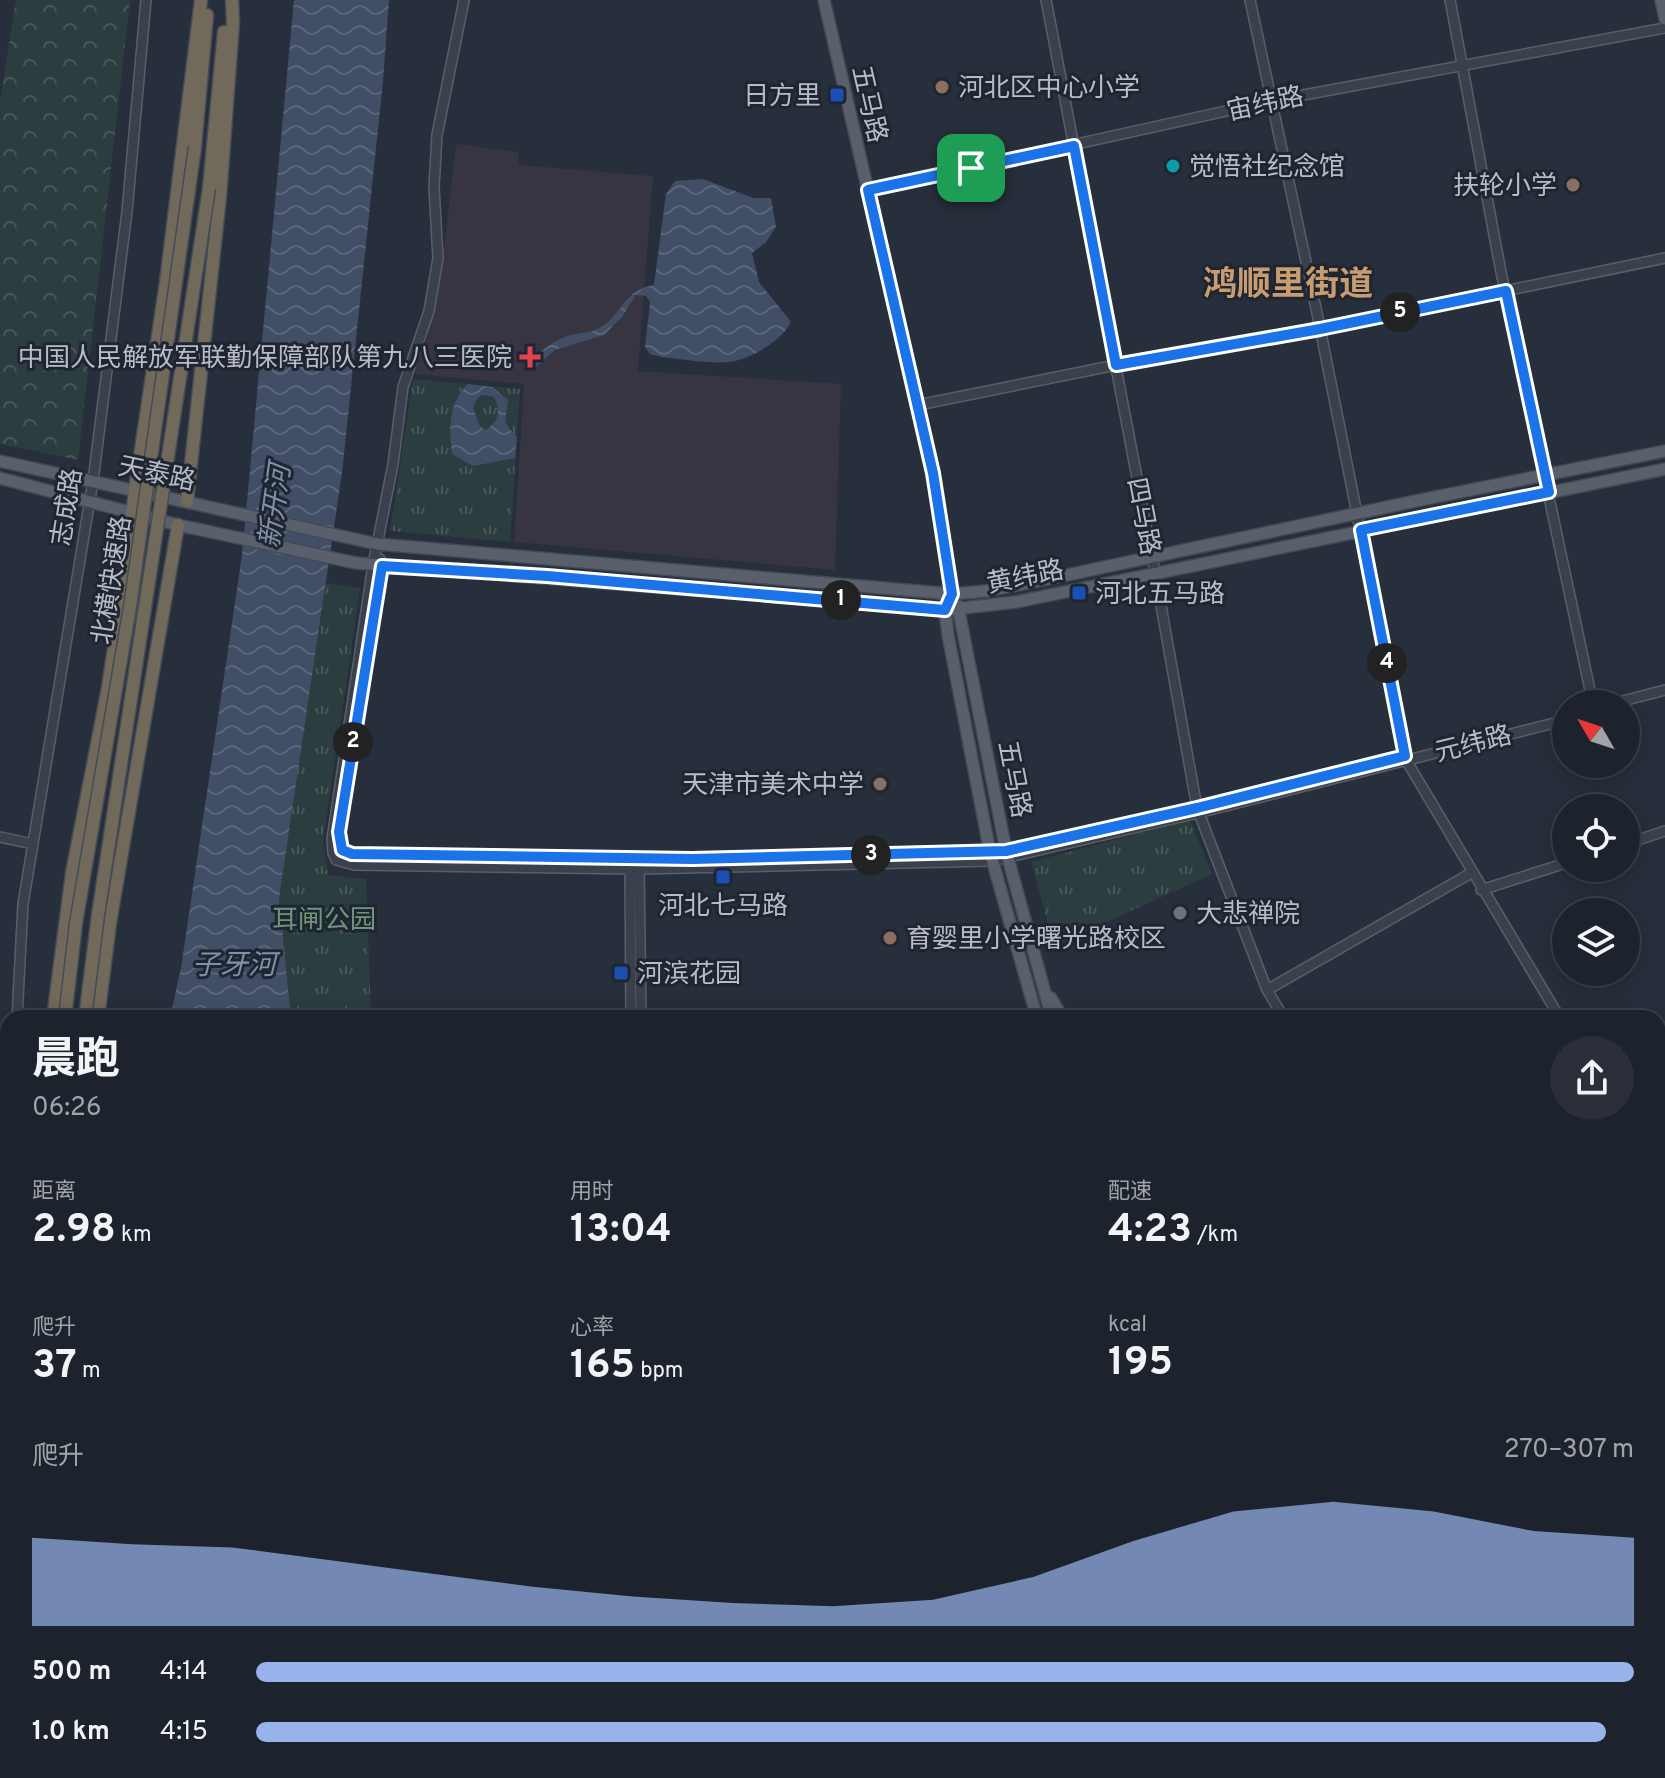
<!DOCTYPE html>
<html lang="zh">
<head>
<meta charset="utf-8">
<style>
	:root { --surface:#1d232d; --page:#2a2f39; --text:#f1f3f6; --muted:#a0a4aa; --line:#3b4049; --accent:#98b3eb }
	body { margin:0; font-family:Overpass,"Noto Sans SC",sans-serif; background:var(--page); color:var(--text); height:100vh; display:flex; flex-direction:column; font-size:30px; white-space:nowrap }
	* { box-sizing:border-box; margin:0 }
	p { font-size:26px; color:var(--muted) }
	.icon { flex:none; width:44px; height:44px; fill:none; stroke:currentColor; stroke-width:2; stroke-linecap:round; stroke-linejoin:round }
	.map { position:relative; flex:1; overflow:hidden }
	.details { position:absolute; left:0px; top:1010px; width:1666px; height:768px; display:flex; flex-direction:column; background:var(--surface); border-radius:24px 24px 0 0; box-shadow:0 4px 20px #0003,0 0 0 2px var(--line) }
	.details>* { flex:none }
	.needle { width:52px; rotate:309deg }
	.buttons { position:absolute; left:1552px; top:690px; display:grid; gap:16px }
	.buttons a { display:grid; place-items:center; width:88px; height:88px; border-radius:50%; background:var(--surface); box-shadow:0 4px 20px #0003,0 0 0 2px var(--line); font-size:40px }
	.pin { position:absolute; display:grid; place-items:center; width:68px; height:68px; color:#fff; margin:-34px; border-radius:16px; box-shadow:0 4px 12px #0006 }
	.km { position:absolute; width:40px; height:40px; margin:-20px; border-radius:50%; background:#222; color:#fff; font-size:22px; line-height:40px; text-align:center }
	.round { display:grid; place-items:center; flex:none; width:84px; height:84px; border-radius:42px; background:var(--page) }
	.overview { display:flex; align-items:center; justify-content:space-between; height:136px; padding:0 32px }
	h1 { font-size:44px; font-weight:700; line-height:60px }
	.metrics { display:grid; grid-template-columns:repeat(3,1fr); gap:12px; height:136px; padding:8px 32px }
	.metrics div { display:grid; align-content:center }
	.metrics b { font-size:40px; font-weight:700 }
	.metrics small { font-size:22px; font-weight:400 }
	.metrics p { font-size:22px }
	.chart { height:224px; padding:16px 32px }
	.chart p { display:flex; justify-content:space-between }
	.chart svg { width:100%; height:144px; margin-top:8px; fill:var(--accent); opacity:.7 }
	ul { padding:0 32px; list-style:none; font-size:26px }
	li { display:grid; grid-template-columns:128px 96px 1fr; align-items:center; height:60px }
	li i { height:20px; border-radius:10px; background:var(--accent) }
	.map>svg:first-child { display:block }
	.medical { fill:#373541 }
	.forest { fill:url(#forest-crowns) }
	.park { fill:url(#park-tufts) }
	.water { fill:url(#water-waves); fill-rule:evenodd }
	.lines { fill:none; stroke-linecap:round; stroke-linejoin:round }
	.ferry { stroke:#8291ab; stroke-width:2; stroke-dasharray:10 8; stroke-linecap:butt }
	.minor-casing { stroke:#595f6a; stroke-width:12 }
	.major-casing { stroke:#444a55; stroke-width:14 }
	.highway-casing { stroke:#464c57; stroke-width:15 }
	.minor { stroke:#3b414c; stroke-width:9 }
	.major { stroke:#59606c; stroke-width:11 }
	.highway { stroke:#716959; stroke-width:12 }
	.rail-casing { stroke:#606774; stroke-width:6 }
	.rail { stroke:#202631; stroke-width:3; stroke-dasharray:9; stroke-linecap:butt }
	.highway-bridge-casing { stroke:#464c57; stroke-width:15; stroke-linecap:butt }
	.highway-bridge { stroke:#716959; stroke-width:12 }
	.route-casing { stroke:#fff; stroke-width:16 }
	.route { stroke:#1a73e8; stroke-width:10 }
	.education-dot { fill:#8d6e63; stroke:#202631; stroke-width:3 }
	.transit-dot { fill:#1a4fb4; stroke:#202631; stroke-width:3 }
	.culture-dot { fill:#0f9aa8; stroke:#202631; stroke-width:3 }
	.health-dot { fill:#e0444e; stroke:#202631; stroke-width:3 }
	.worship-dot { fill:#6b7280; stroke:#202631; stroke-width:3 }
	.labels { text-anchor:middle; stroke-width:6; stroke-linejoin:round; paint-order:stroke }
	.poi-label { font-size:26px; fill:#b7bcc7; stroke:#202631; text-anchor:start }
	.street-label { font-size:26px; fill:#b7bcc7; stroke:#202631 }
	.park-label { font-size:26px; fill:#71957b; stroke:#202631 }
	.water-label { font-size:28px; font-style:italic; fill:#8291ab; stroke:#202631 }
	.district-label { font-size:34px; font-weight:bold; fill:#c89b71; stroke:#202631 }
</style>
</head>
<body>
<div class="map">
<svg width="1665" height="1778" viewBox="0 0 1665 1778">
	<defs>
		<pattern id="forest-crowns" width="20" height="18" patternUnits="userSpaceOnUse" patternTransform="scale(2)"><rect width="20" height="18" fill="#2c3d3f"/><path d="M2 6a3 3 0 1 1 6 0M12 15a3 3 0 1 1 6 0" fill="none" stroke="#485759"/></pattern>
		<pattern id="park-tufts" width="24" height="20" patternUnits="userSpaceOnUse" patternTransform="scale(2)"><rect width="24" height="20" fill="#2c3d3f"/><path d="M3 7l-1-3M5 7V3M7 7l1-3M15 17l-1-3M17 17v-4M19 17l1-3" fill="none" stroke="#485759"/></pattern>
		<pattern id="water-waves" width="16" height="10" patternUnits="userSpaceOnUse" patternTransform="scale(2)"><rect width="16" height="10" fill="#414e65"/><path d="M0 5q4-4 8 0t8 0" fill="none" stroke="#5a667a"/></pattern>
	</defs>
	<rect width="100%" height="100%" fill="#272f3c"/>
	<path class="medical" d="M456,144L518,152L519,165L653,176L638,371L841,384L835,570L514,542L524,384L414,374L426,343L440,283Z"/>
	<path class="forest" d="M16,0H130L78,460L0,444V101Z"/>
	<path class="park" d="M413,379L520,389L510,542L390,531Z
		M326,583L360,588L323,842L328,875L366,879L371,1018H290L278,898Z
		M1190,820L1212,874L1054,946L1031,862Z
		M8,1403V1463L0,1465V1405Z
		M1658,1412L1665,1413V1762L1658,1767Z"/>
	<path class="water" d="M294,0H389L383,81L342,473L279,898L291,1018H170L181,968L242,555Z
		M703,179L753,198H771L776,227L766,242L752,253L759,282L791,322C782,341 750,359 730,362C708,364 682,359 661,357L650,354L645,347L650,302L646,296L636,295L622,317L604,335L555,350L536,367L537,355C549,345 561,336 576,334C585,332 593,332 601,327C624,313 622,291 654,285L666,194L675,181Z
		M468,384L492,387L508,400C506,420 501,422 517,437L515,458L473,466L452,454C449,428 448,403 468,384ZM482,395L494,397C501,412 499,422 485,430L480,426L473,408L477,398Z
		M1658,1433L1665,1434V1536L1658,1535Z
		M8,1465V1603L0,1604V1467Z
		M1665,1676V1748L1658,1754V1682Z
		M1576,1770H1637L1627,1778H1569Z"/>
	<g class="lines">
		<path class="ferry" d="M1658,1478L1665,1479
			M1658,1495L1665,1496
			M0,1529L8,1527"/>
		<g class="minor-casing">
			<path id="minor" d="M464,0L437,135L434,187L438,258L429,311L403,387L393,464L373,565L332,839L333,853L336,860L354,865L639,869L992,861L1198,813L1566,720
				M1046,0L1155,572L1197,808L1267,990L1284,1018
				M1250,0L1318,318L1406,760L1560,1018
				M1450,0L1501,272L1593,704
				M868,190L1271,101L1665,28
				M918,405L1116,365L1320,329L1665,258
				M1611,704L1665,690
				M346,785L382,566L380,559
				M340,828V845L346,853L352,854L692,859L990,852L1028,847L1089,833
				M0,837L33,844
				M1626,844L1665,831
				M630,866L631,1018
				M639,866L641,1018
				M1481,890L1566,863
				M1267,990L1473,872
				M17,1018L23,904L93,481L127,212L146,0
				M1658,1030L1665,1027
				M1658,1040L1665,1037
				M1658,1189L1665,1200
				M0,1378L8,1377
				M101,1770L102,1778
				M164,1770L165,1778
				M746,1778L748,1770
				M1487,1778L1494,1770
				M1499,1778L1506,1770
				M1659,1778L1665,1773"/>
		</g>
		<g class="major-casing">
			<path id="major" d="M824,0L933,473L952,594L945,610L948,635L990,852L1037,1018
				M1661,0L1665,19
				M0,461L377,544L952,594L986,591L1053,578L1425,499L1665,451
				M0,478L178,525L356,563L945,610L1016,602L1665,469
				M958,606L1006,851L1052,1018
				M1051,998L1063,1018
				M1658,1392L1665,1393
				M1658,1402L1665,1403
				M0,1643H8
				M0,1660H8
				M1553,1770L1562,1778
				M1568,1770L1576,1778
				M1075,1778L1076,1770
				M1087,1778L1088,1770
				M1104,1778L1105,1770
				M1122,1778V1770"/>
		</g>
		<g class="highway-casing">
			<path id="highway" d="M195,147L207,15
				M209,188L224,32
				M187,501L220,197L233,23L232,0
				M53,1018L72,873L108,688L126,568L135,490L166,282L201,0
				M98,1018L110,923L178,525
				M117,1770L118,1778
				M140,1770L141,1778"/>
		</g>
		<use href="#minor" class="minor"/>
		<use href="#major" class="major"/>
		<use href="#highway" class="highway"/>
		<g class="rail-casing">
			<path id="rail" d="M0,1176L8,1211
				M0,1208L8,1259
				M0,1572L5,1778
				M41,1770V1778"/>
		</g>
		<use href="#rail" class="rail"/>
		<g class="highway-bridge-casing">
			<path id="highway-bridge" d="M65,1018L76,923L130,607L195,147
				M85,1018L98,915L209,188"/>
		</g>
		<use href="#highway-bridge" class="highway-bridge"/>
	</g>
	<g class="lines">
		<g class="route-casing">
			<path id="route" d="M1074,146L1116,365L1320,329L1506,291L1549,492L1361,530L1405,756L1197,808L1006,851L692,859L352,854L342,850L339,832L382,566L547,576L945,610L952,594L933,473L868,190Z"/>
		</g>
		<use href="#route" class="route"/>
	</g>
	<g class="education-dot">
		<circle cx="942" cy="87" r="8"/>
		<circle cx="1573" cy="185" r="8"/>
		<circle cx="880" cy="784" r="8"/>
		<circle cx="890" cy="938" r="8"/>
	</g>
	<g class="transit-dot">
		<rect x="829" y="87" width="16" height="16" rx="4"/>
		<rect x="1071" y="585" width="16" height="16" rx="4"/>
		<rect x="715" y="869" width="16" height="16" rx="4"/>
		<rect x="613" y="965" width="16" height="16" rx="4"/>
	</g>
	<circle class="culture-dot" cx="1173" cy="166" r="8"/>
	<path class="health-dot" d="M526 345h8v8h8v8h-8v8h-8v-8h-8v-8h8z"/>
	<circle class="worship-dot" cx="1180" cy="913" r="8"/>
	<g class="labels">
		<g class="poi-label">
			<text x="958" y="96">河北区中心小学</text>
			<text x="821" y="104" text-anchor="end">日方里</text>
			<text x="1189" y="175">觉悟社纪念馆</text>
			<text x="1557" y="194" text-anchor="end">扶轮小学</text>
			<text x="512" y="366" text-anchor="end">中国人民解放军联勤保障部队第九八三医院</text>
			<text x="1095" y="602">河北五马路</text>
			<text x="864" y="793" text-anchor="end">天津市美术中学</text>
			<text x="723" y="914" text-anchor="middle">河北七马路</text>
			<text x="1196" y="922">大悲禅院</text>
			<text x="906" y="947">育婴里小学曙光路校区</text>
			<text x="637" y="982">河滨花园</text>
		</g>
		<g class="street-label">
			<text transform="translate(1265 103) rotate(-12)" y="9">宙纬路</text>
			<text transform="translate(870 104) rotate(77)" y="9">五马路</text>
			<text transform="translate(157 473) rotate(12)" y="9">天泰路</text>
			<text transform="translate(66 507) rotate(-81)" y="9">志成路</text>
			<text transform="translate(1144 516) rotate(79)" y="9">四马路</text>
			<text transform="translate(1025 576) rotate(-11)" y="9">黄纬路</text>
			<text transform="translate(111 580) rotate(-81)" y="9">北横快速路</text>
			<text transform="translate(1473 743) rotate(-14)" y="9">元纬路</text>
			<text transform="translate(1015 779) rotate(79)" y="9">五马路</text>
		</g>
		<g class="park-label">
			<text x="324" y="928">耳闸公园</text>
		</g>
		<g class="water-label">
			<text transform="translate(274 506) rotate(-82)" y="10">新开河</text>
			<text x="234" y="974">子牙河</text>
		</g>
		<g class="district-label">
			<text x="1288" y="295">鸿顺里街道</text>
		</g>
	</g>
</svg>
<div class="buttons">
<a><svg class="needle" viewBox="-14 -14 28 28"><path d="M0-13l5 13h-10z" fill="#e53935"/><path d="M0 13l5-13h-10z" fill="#a0a4aa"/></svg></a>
<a><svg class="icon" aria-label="locate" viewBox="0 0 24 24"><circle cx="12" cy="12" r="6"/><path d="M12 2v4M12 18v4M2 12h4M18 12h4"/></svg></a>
<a><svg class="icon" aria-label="layers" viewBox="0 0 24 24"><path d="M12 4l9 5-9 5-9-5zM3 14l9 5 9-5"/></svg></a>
</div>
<div class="pin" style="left:971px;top:168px;background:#1e9e55"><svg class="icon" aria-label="arrive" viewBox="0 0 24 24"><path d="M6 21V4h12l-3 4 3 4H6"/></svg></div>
<b class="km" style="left:841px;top:600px">1</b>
<b class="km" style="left:353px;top:742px">2</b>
<b class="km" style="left:871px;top:855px">3</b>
<b class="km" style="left:1387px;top:663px">4</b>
<b class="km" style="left:1400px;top:312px">5</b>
<section class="details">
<div class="overview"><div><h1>晨跑</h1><p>06:26</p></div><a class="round"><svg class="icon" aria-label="share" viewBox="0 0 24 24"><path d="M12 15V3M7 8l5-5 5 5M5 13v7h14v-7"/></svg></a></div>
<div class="metrics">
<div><p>距离</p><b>2.98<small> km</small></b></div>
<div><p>用时</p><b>13:04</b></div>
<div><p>配速</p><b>4:23<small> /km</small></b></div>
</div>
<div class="metrics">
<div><p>爬升</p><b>37<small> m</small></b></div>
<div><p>心率</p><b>165<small> bpm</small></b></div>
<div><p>kcal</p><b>195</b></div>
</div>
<div class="chart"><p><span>爬升</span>270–307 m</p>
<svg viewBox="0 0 160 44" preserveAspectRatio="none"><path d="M0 44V17L10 19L20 20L30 24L40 28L50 32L60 35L70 37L80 38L90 36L100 29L110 18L120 9L130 6L140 9L150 15L160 17V44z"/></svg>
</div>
<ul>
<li><b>500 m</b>4:14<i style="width:100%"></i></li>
<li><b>1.0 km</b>4:15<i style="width:98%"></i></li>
</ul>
</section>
</div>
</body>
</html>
